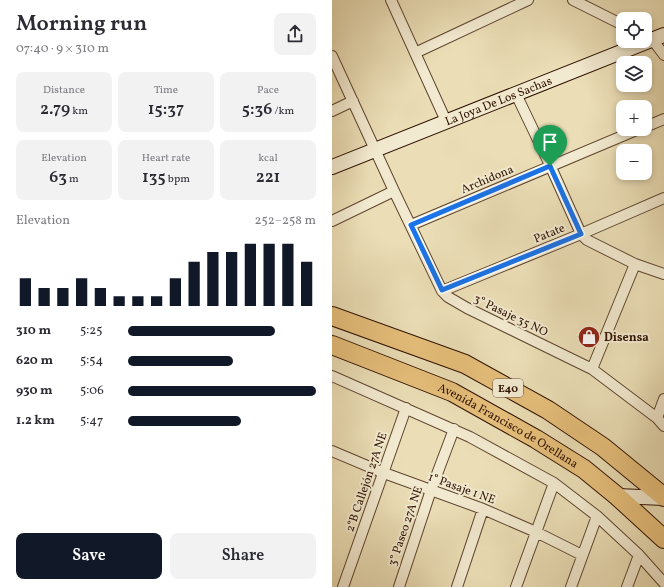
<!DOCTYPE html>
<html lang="en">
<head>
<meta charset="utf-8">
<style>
	:root { --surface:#fff; --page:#f2f2f3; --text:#2b2b33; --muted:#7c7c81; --accent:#111827 }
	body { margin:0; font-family:Vollkorn,serif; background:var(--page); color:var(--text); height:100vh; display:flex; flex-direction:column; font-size:15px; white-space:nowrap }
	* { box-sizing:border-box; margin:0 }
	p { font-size:13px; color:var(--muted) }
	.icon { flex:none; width:22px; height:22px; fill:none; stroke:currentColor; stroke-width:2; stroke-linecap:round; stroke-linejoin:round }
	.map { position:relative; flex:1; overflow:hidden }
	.details { display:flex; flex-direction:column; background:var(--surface); width:332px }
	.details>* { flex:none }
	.buttons { position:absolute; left:284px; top:12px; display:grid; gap:8px }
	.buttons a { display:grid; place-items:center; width:36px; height:36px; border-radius:8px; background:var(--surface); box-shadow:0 2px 6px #0003; font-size:20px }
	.pin { position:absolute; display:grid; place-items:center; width:34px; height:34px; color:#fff; margin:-41px -17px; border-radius:50% 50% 50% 0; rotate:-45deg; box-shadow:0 0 4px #0007 }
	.pin .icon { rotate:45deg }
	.round { display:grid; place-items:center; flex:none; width:42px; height:42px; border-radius:8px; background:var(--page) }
	.summary { display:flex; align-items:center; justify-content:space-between; height:68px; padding:0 16px }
	h1 { font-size:22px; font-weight:600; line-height:30px }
	.figures { display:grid; grid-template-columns:repeat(3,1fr); gap:6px; height:68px; padding:4px 16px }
	.figures div { display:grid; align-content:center; border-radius:8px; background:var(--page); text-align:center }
	.figures b { font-size:17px; font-weight:600 }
	.figures small { font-size:11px; font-weight:400 }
	.figures p { font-size:11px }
	.chart { height:112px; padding:8px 16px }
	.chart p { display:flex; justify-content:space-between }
	.chart svg { width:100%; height:72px; margin-top:4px; stroke:var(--accent); stroke-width:6 }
	.cta { display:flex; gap:8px; margin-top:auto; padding:8px 16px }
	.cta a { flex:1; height:46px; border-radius:8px; background:var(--accent); color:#fff; font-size:16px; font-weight:600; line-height:46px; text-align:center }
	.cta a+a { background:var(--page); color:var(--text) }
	ul { padding:0 16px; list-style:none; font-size:13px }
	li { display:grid; grid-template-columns:64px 48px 1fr; align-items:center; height:30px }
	li i { height:10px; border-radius:5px; background:var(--accent) }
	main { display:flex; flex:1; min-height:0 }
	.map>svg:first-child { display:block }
	.building { fill:url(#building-hatch); stroke:#301202 }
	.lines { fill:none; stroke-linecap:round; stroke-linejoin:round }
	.street-casing { stroke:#5f452f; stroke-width:12 }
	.secondary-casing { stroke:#301202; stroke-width:16 }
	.highway-casing { stroke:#301202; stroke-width:20 }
	.street { stroke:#f2ead0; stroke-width:10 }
	.secondary { stroke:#f2ead0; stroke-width:14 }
	.highway { stroke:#e6bf7b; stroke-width:18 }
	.route-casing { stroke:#fff; stroke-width:8 }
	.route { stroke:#1a73e8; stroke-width:5 }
	.labels { text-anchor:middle; stroke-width:4; stroke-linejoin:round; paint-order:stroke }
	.shield { fill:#f2ead0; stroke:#6a5340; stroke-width:1 }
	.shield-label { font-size:11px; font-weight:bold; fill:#301202 }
	.street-label { font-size:12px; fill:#301202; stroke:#f2ead0 }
	.poi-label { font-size:12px; font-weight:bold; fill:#301202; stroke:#f2ead0; text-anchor:start }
</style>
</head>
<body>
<main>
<section class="details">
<div class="summary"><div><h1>Morning run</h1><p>07:40 · 9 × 310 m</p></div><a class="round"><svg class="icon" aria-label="share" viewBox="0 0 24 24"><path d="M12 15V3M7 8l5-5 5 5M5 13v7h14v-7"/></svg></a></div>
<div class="figures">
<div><p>Distance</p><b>2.79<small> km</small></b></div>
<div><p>Time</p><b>15:37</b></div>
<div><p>Pace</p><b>5:36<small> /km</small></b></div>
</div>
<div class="figures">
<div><p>Elevation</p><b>63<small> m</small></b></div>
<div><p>Heart rate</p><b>135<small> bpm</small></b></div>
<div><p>kcal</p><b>221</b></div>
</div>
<div class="chart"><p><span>Elevation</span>252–258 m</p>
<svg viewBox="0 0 160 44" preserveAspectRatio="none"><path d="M5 44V27M15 44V33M25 44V33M35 44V27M45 44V33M55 44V38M65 44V38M75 44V38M85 44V27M95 44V17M105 44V11M115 44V11M125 44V6M135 44V6M145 44V6M155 44V17"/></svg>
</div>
<ul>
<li><b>310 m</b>5:25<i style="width:78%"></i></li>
<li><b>620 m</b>5:54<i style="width:56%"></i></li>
<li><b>930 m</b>5:06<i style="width:100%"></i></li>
<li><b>1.2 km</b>5:47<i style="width:60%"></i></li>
</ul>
<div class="cta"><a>Save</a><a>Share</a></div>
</section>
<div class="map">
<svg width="332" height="587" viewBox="0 0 332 587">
	<defs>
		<pattern id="building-hatch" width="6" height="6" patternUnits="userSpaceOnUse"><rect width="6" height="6" fill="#d38b71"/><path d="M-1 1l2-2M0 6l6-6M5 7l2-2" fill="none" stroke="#ac705b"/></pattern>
	</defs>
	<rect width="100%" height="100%" fill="#ebdeb6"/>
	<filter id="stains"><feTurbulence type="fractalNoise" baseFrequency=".005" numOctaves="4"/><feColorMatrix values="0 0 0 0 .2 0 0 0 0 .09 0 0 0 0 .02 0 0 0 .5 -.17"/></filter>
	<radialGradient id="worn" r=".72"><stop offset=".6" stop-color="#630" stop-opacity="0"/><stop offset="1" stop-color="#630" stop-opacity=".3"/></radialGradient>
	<path class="building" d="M252,329L266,337L262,346L246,337Z"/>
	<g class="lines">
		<g class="street-casing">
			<path id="street" d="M59,0L114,121
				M241,0L291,25
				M315,37L320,39L332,55
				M83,53L196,0
				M0,56L62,191L110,291L116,297L135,308L260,369L325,418L332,426
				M184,94L218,165L249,234L255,240L303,264L332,274
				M0,111L21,101
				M313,127L332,119
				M0,221L62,191
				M79,225L307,129
				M110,291L249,234L332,198
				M260,369L303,264
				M0,376L138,437L222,483L265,516L307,555L332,583
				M325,418L332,399
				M0,451L52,473L151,509L204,532L250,555
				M11,587L74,408
				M67,587L99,490L122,429
				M125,587L151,509
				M184,587L222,483
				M239,587L265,516
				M295,587L307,555"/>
		</g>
		<g class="secondary-casing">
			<g id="secondary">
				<path id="s1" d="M0,167L332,35"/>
				<path d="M285,496L332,498"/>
			</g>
		</g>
		<g class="highway-casing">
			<g id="highway">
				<path d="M0,316L133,364L216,410L271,447L332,497"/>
				<path id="s2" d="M0,345L120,392L204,439L252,469L285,496L332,539"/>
			</g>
		</g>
		<use href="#street" class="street"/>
		<use href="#secondary" class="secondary"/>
		<use href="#highway" class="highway"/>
	</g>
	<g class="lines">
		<g class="route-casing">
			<path id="route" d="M218,166L249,234L110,290L79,225Z"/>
		</g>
		<use href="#route" class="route"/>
	</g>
	<defs>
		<g id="shop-disc" transform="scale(1.15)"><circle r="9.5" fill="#8f2418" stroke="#f2ead0"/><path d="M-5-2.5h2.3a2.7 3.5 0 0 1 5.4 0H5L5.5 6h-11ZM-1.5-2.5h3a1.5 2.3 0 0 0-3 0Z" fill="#fff"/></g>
	</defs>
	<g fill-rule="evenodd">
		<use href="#shop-disc" x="257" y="337"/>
	</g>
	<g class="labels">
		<rect class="shield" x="161" y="379" width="30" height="18" rx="3"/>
		<g class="shield-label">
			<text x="176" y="392">E40</text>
		</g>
		<g class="street-label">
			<text dy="4" stroke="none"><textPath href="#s1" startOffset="179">La Joya De Los Sachas</textPath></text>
			<text transform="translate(155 179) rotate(-23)" y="4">Archidona</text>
			<text transform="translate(217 233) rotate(-22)" y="4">Patate</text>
			<text transform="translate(179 315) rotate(26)" y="4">3° Pasaje 35 NO</text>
			<text dy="4" stroke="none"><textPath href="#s2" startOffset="194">Avenida Francisco de Orellana</textPath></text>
			<text transform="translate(34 482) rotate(-71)" y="4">2°B Callejón 27A NE</text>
			<text transform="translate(130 488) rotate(20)" y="4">1° Pasaje 1 NE</text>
			<text transform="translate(73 526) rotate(-71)" y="4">3° Paseo 27A NE</text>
		</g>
		<g class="poi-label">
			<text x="272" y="341">Disensa</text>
		</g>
	</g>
	<rect width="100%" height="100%" filter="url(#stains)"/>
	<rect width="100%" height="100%" fill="url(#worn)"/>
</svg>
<div class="buttons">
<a><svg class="icon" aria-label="locate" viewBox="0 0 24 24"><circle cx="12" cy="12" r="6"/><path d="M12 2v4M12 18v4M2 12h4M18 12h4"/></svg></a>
<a><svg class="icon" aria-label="layers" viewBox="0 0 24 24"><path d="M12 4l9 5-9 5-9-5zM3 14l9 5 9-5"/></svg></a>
<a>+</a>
<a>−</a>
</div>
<div class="pin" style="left:218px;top:166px;background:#1e9e55"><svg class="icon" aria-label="arrive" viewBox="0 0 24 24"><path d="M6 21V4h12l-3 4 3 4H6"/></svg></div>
</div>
</main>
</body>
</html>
